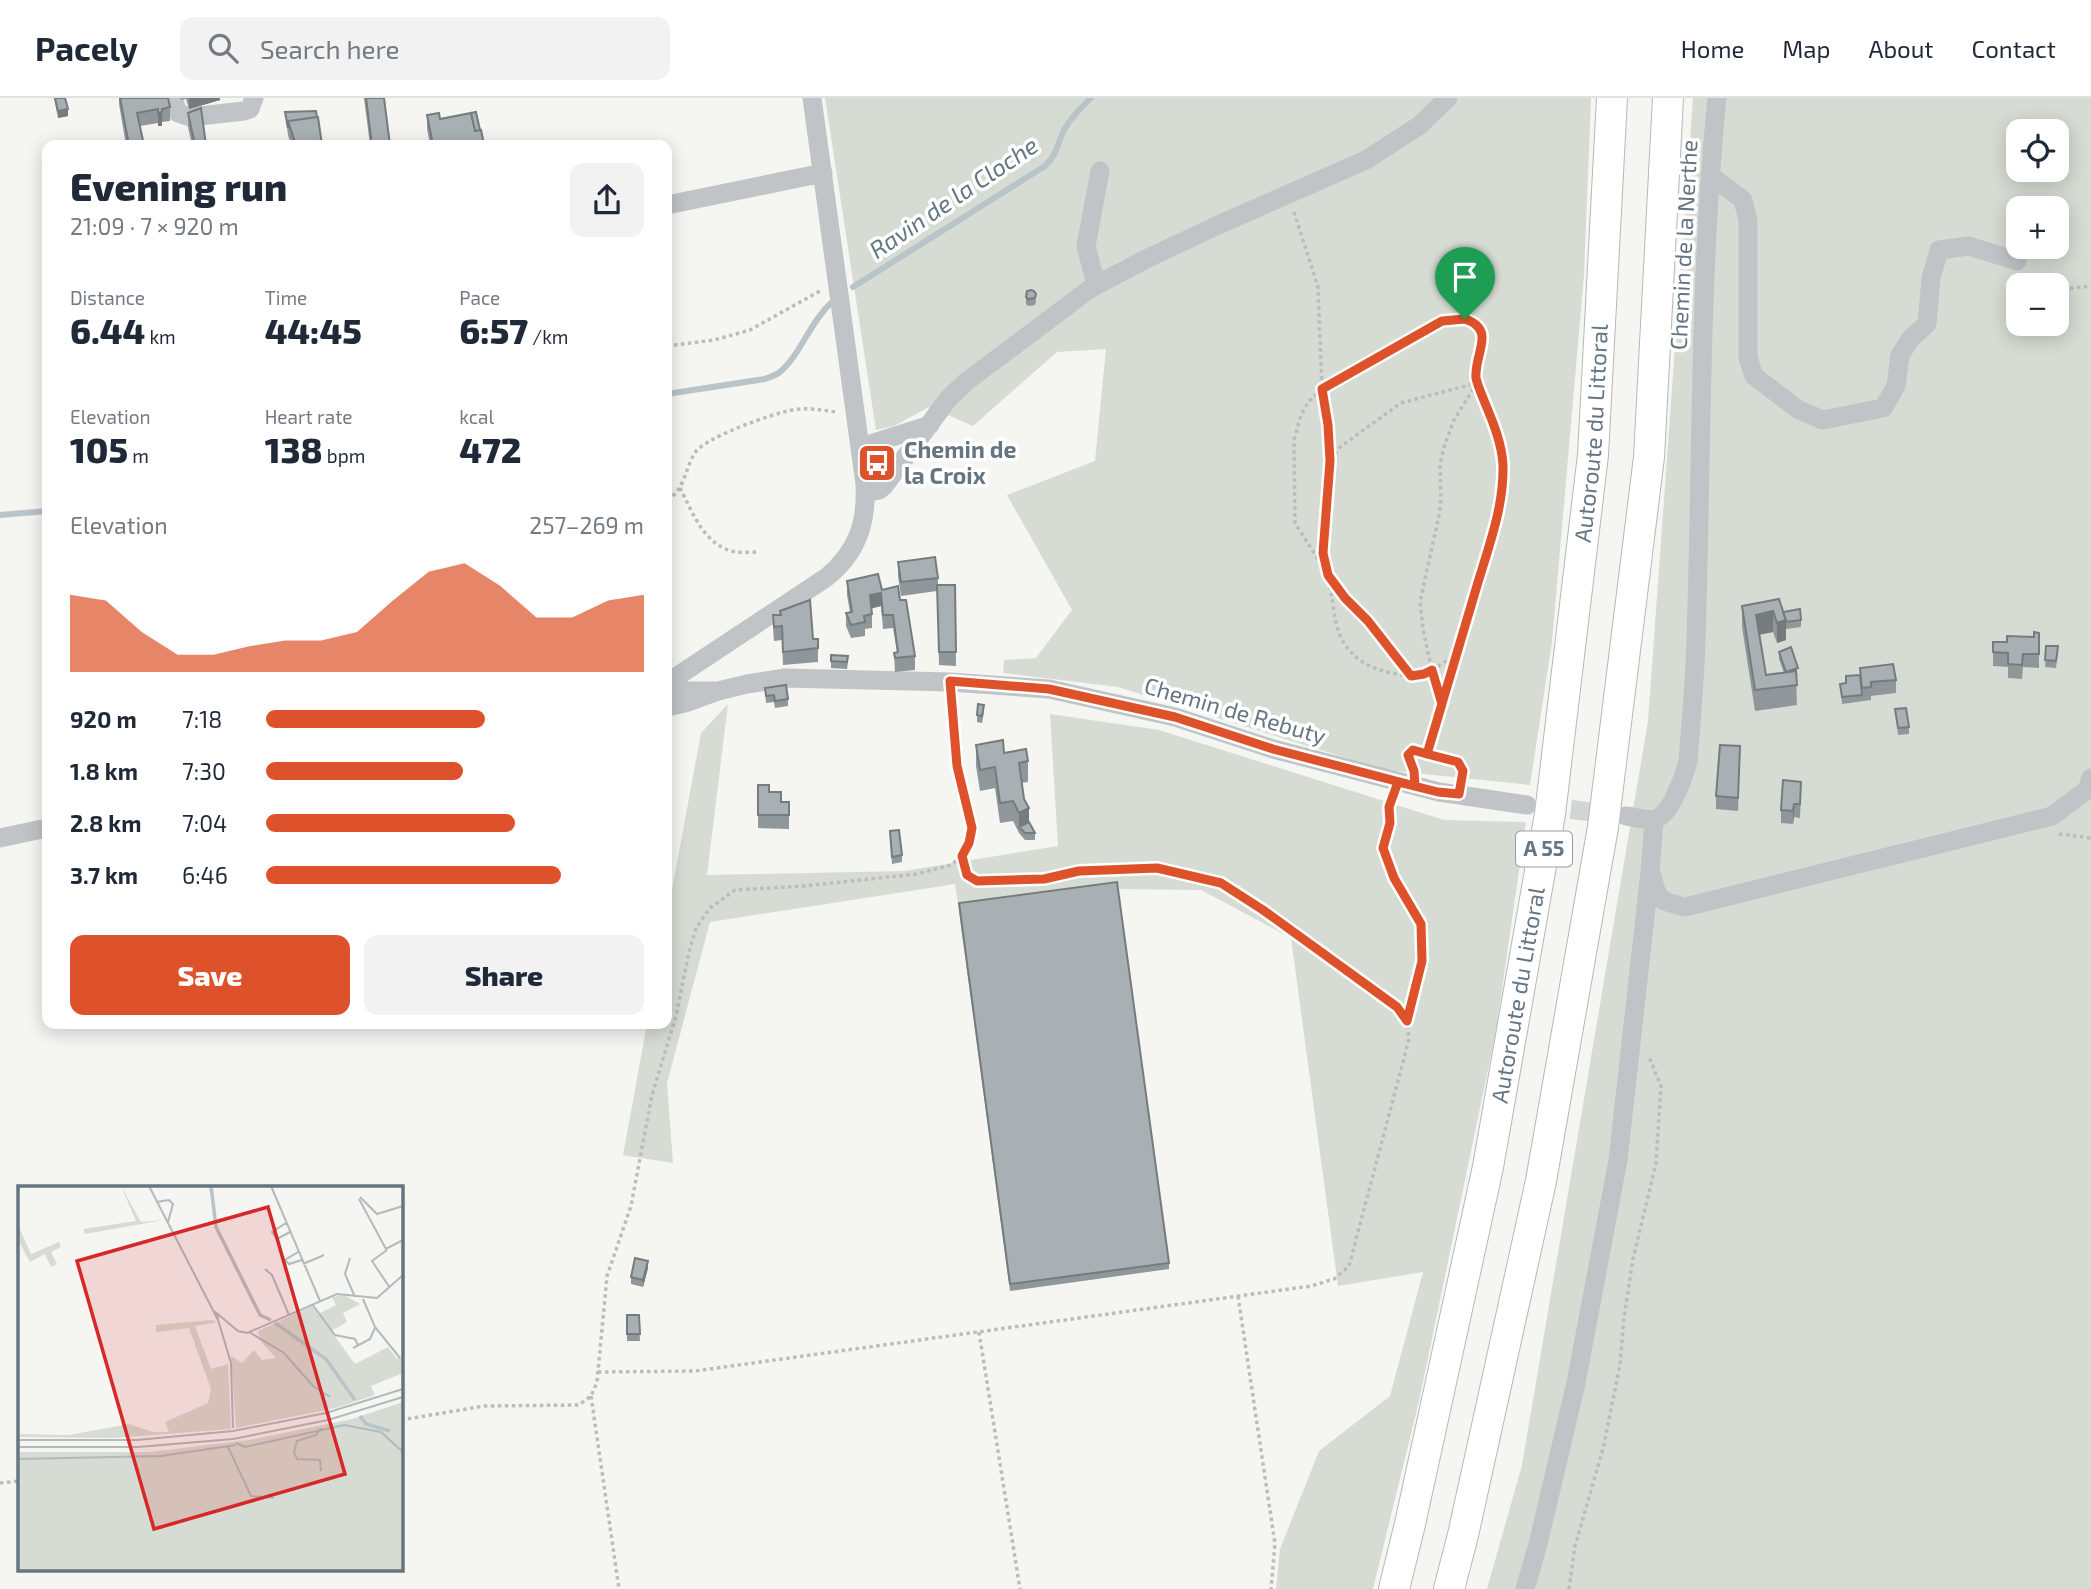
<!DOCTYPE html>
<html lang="en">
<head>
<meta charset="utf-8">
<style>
	:root { --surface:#fff; --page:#f2f2f3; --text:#1f2937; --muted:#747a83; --line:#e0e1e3; --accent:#dd522a }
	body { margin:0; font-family:"Exo 2",sans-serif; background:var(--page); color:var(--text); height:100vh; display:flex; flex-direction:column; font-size:26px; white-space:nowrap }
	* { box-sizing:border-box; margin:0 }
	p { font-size:23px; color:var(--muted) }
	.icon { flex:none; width:38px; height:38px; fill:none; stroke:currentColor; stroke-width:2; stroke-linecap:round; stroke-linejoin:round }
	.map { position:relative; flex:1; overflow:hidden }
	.panel { position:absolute; left:42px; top:42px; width:630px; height:889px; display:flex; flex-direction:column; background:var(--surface); border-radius:14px; box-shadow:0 4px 18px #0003 }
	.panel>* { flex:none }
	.fabs { position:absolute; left:2006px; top:21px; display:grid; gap:14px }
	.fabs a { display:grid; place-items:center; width:63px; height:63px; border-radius:14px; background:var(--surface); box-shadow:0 4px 18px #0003; font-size:35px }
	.pin { position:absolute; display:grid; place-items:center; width:60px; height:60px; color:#fff; margin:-72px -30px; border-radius:50% 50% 50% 0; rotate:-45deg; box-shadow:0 0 7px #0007 }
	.pin .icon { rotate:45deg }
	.round { display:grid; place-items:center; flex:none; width:74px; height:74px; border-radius:14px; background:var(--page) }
	.headline { display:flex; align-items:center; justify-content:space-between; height:119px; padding:0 28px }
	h1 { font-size:38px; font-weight:800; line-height:52px }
	.figures { display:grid; grid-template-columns:repeat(3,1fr); gap:10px; height:119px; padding:7px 28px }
	.figures div { display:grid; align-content:center }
	.figures b { font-size:35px; font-weight:800 }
	.figures small { font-size:19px; font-weight:400 }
	.figures p { font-size:19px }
	.chart { height:196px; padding:14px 28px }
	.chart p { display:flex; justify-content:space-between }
	.chart svg { width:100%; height:126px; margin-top:7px; fill:var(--accent); opacity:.7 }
	.action { display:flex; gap:14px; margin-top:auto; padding:14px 28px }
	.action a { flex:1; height:80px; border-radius:14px; background:var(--accent); color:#fff; font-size:28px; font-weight:800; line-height:80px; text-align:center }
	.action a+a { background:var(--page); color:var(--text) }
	ul { padding:0 28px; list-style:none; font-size:23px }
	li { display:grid; grid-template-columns:112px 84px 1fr; align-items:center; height:52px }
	li i { height:18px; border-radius:9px; background:var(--accent) }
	header { display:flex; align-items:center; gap:42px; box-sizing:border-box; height:98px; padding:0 35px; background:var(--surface); border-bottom:2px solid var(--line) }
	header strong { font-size:33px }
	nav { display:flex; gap:38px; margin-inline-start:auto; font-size:24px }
	.search { width:490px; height:63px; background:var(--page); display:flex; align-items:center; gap:18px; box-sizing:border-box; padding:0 24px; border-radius:14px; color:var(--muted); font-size:26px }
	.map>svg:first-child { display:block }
	.green { fill:#d6dcd3; fill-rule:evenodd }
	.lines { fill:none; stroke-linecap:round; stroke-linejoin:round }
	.stream { stroke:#b8c4c8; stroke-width:6 }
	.minor-tunnel { stroke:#d1d5d6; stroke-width:19; stroke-dasharray:19 10; stroke-linecap:butt }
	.highway-casing { stroke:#b5b8bb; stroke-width:32 }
	.path { stroke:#babcbe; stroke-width:3.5; stroke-dasharray:3.5 3.5; stroke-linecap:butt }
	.minor { stroke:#c0c4c7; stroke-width:19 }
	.highway { stroke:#fff; stroke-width:30 }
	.wall { fill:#90979b }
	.shaded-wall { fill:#767b7e }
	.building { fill:#a8b0b4; stroke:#767b7e; stroke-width:2 }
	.route-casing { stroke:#fff; stroke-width:14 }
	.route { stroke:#dd522a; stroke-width:9 }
	.labels { text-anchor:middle; stroke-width:7; stroke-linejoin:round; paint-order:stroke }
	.shield { fill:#fff; stroke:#939ea8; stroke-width:2 }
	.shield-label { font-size:21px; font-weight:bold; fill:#657582 }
	.street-label { font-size:23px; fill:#657582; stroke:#fff }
	.poi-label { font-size:23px; font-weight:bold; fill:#657582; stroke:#fff; text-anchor:start }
	.water-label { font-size:24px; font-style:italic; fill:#61777f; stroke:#fff }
	.inset-river { fill:none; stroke:#b8c4c8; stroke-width:3.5 }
	.inset-road { fill:none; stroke:#b2babe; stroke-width:2 }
	.view { fill:#d62828; fill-opacity:0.15; stroke:#d62828; stroke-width:3.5 }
	.inset-edge { fill:none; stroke:#657582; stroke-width:3.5 }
</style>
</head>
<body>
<header>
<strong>Pacely</strong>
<div class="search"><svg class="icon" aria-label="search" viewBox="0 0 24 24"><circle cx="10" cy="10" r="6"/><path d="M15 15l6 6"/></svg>Search here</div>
<nav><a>Home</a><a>Map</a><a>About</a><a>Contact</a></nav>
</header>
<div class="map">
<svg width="2091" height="1491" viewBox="0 0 2091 1491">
	<rect width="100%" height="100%" fill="#f5f5f2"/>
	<path class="green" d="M825,0H1591L1584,177L1552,544L1530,687L1385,672L1118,589L1003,575L1004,562L1036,560L1072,512L1007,397L1095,363L1106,251L1057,254L973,328L929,309L894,328L876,332Z
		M1693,0H2091V1491H1487L1522,1367L1648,623ZM2018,33H2056V72H2018ZM2018,110H2056V149H2018ZM2018,187H2056V226H2018Z
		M728,606L707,777L904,773L1058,748L1050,616L1159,632L1444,722L1526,724L1496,933L1419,1303L1373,1491H1276L1280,1451L1319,1353L1390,1298L1423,1174L1338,1188L1291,840L1201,792L1117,791L959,812L955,786L710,824L667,985L673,1065L623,1057L647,926H667V819L701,635Z"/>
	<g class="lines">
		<path class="stream" d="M853,189L1045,68C1058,55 1057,46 1064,32C1071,19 1081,10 1091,0
			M667,296L765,281C770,279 776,277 780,274C801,256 810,224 831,205
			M0,417L47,413"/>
		<path class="minor-tunnel" d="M1542,708L1617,717"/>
		<g class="highway-casing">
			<g id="highway">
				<path id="s1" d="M1394,1491L1410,1426L1488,1069L1550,716L1593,357L1612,0"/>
				<path d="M1449,1491L1463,1437L1541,1083L1603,729L1649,359L1668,0"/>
			</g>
		</g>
		<path class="path" d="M1294,114L1318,189L1322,291L1442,224L1465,221L1474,224L1480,230L1482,239L1475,267L1477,285L1499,345L1503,363L1501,406L1427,656L1458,664L1463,673L1462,681
			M2027,176L2034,187
			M2056,192L2091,188
			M667,248L714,242L750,232L820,193
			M1322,291L1308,304L1300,320L1294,342L1295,425L1328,477L1345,500L1368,523L1411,578C1430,575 1442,567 1456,555
			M1322,291C1326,316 1331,341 1330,366C1328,401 1320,438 1327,473
			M1331,362L1340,349L1401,305L1477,285
			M680,390C693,415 704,448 736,454C742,455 751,454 758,454
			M667,402C684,393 685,372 694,356C704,339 772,316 792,312C807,309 821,312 836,314
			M1328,481C1333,499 1333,518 1339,535C1352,567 1381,575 1411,578
			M1441,604L1432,572L1423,531L1420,504L1439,417L1441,402L1440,366L1445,346L1454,322L1477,285
			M1412,668L1408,657L1413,652L1427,656
			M1391,702L1389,709L1390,725L1383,750L1394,780L1421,826L1422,863L1407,923
			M2059,736L2091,740
			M1238,1198L1275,1446L1271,1491
			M979,1234L1020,1491
			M598,1274L695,1273L1311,1188L1334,1181L1349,1168L1409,941L1407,923L1397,909L1263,812L1221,785L1157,770L1079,773L1044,781L977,783L967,777L962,758
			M591,1298L619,1491
			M401,1322L484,1308L579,1307L591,1298L597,1284L607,1178L631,1108L652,997L676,918L689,854L696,830L710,810L735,792L805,788L917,776L951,767L962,758L969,745L972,730L957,668L952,603
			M0,1385L19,1383
			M1569,1491L1575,1448L1603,1351L1620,1267L1624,1219L1633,1161L1656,1065L1661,988L1649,959"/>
		<path class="minor" d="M173,0L178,15L190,19L244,13L250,11L254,0
			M1710,77L1743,102L1748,122V260L1754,278L1799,312L1823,322L1883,310L1896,288L1900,257L1911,240L1927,226L1931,180L1939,152L1969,148L2017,163
			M667,107L823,75
			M1096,187L1086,148L1100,73
			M861,349L930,327
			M866,394L879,392L884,388L948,301L967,283L1091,190L1146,161L1216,128L1366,62L1420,27L1448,0
			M667,585L827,479C857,454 867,426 865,386L812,0
			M667,587L687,593H718L685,605L667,609
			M718,593L747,586L785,580L950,584L1049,591L1175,619L1273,651L1439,694L1527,707
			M1626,718C1635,719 1647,723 1655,721C1671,717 1684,678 1688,663C1691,623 1695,582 1696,541C1702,361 1699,180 1717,0
			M0,740L47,730
			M1652,778C1658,804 1659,802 1685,809L2052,718L2087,692L2091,680
			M1525,1491L1538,1446L1576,1285L1618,1062L1650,774L1654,722"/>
		<use href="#highway" class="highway"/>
	</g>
	<path class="wall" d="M54,0H65L68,18L58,20Z
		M119,0H168L170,9V23L162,24V28H158V25L140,28L144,47H126L119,6Z
		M180,0H220V2L189,11L186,1L181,2Z
		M364,0H384L390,47H370Z
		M285,14L322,47H291L288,37Z
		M188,15L206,47H192L188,29Z
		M427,17L481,32L484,47H430L427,30Z
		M1031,192L1036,203L1035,207L1028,208L1026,206V199Z
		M898,464L938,480V487H955L956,568L939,567L937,493L901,498L898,478Z
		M847,483L882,492L900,502L915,558V572L895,574L894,555L897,554L893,530L883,531L881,508L872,510V530L865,531V538L851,540L846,528V515L850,514L847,497Z
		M1742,508L1783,514L1801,522V529L1786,531V542L1777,545L1773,534L1759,537L1766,577L1784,575L1779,561V554L1798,577L1796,578L1797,607L1755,613L1742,529Z
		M780,513L813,541H818V564L783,567L782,542L774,543L773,530V517H780Z
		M2039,535V570L2023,569L2022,581L2008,580V569L1993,568V544H2007L2034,539Z
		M2046,548L2058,555L2056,570L2045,569Z
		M831,557L848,565L847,571L831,570Z
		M1860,570L1896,582V595L1871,598V602L1842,606L1840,586L1846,585L1860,577Z
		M765,590L788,601V608L775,610L774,604L766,605Z
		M1895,611L1909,629V636L1898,637Z
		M984,614L982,625L977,624V617Z
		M976,647L1004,655L1028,663V684L1021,685L1029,724L1035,735V742H1025L1019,735L1013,723L1000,725L995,690L980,693L976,668Z
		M1740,662L1738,713L1716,711V698Z
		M758,687L769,694L781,704H789V731L758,730Z
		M1801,697L1800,720L1794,719L1793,726L1781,725V712Z
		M890,733L902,757V764L892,766Z
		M959,805L1169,1165V1171L1010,1193L959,812Z
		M648,1170L643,1189L631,1186V1179Z
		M627,1217H639L640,1243H627Z"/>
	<path class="shaded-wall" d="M189,0H220V2L189,11Z
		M68,11V18L58,20V13Z
		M162,14V28H158V15Z
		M881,495V508L870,511V497Z
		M1773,513V534L1756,537V517Z
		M1786,522V542L1777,545V525Z
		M1794,706V719L1793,726V713Z
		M1029,710V731L1019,729V715Z
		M648,1163V1170L643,1189V1182Z"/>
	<path class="building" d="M55,0H65L68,11L58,13Z
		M120,0H168L170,9L162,11V14L158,15V11L137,15L144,47H129Z
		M366,0H384L390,47H372Z
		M201,10L206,47H195L188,15Z
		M316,13L317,19L288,23V30L285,14Z
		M476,14L480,32L475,33L471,15L466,16Z
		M439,15L440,21L471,15L475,33L481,32L484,46L478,47H433L427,17Z
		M318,19L322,47H296L288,23Z
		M223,43L224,47H217L216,44Z
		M1031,192L1034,193L1036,196L1035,200L1028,201L1026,199L1027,193Z
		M935,459L938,480L901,484L898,464Z
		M878,476L882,492L898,488L900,502H906L915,558L895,560L894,555L898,554L893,517H883L881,495L870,497L872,516L864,518L865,524L851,527L846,515L852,514L847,483Z
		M937,487H955L956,554H939Z
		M1779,501L1786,522L1777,525L1773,513L1756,517L1766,577L1796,573L1797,587L1755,592L1742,508Z
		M810,502L813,541H818V550L783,554L782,528L774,529L773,517H781L780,513Z
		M1800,511L1801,522L1786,524L1783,514Z
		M2034,534L2039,535V556H2023L2022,567L2008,566V555L1993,554V544H2007V538L2034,539Z
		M2046,548H2058L2056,563L2045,562Z
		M1791,549L1798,570L1786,574L1779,554Z
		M831,557L848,558L847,564L831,563Z
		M1893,566L1896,582L1871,584V589L1862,590L1860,570Z
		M1860,577L1862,597L1842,599L1840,586L1846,585V578Z
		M786,587L788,601L775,603L774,597L766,598L765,590Z
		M978,606L984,607L982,618L977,617Z
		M1906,610L1909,629L1898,630L1895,611Z
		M1003,642L1004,655L1026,651L1028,663L1019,665L1024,701L1029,710L1019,715L1013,703L1000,705L995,669L980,672L976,647Z
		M1720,647L1740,648L1738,700L1716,698Z
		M1783,682L1801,684L1800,706H1794L1793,713L1781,712Z
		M758,687H769V694H781V704H789V717H758Z
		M1029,724L1035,735H1025L1019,729Z
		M899,732L902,757L892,759L890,733Z
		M1117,784L1169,1165L1010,1186L959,805Z
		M635,1160L648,1163L643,1182L631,1179Z
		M627,1217H639L640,1236H627Z"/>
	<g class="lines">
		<g class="route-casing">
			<path id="route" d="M1465,221C1497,232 1474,255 1476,280C1478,289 1482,297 1485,305C1493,324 1502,346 1503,367C1504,410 1488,450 1476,491C1460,546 1443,601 1427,656L1413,652L1408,657L1414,673L1415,688L1273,651L1175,619L1049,591L950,583L957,668L972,730L969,745L962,758L967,777L977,783L1044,781L1079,773L1157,770L1221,785L1263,812L1397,909L1407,923L1422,863L1421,826L1394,780L1383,750L1390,725L1389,709L1398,684L1438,694L1459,696L1463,673L1458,664L1427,656L1442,606L1432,572L1424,576L1411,578L1368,523L1345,500L1328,477L1323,455L1330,363L1328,327L1322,291L1442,223L1465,221"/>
		</g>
		<use href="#route" class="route"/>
	</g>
	<defs>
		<g id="bus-square" transform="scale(2.0125)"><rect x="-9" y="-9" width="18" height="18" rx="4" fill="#dd522a" stroke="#fff"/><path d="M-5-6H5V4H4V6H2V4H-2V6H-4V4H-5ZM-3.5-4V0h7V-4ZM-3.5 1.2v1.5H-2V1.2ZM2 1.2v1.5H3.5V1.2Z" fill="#fff"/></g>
	</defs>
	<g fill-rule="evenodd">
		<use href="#bus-square" x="877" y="365"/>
	</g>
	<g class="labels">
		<rect class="shield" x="1516" y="733.5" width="56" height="35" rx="5"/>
		<g class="shield-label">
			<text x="1544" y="758">A 55</text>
		</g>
		<g class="street-label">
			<text transform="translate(1684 147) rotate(-87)" y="8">Chemin de la Nerthe</text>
			<text dy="8" stroke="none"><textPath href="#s1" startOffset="1174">Autoroute du Littoral</textPath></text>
			<text transform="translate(1235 613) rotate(16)" y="8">Chemin de Rebuty</text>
			<text dy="8" stroke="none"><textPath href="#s1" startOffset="607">Autoroute du Littoral</textPath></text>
		</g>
		<g class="poi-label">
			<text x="904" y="360">Chemin de<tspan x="904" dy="26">la Croix</tspan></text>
		</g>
		<g class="water-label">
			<text transform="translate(954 100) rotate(-34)" y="8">Ravin de la Cloche</text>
		</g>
	</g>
	<g transform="translate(18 1088)">
		<rect width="385" height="385" fill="#f5f5f2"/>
		<path d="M103,0L123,36L146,34L67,48L65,43L118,35ZM0,39L13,68L41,56L43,61L33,66L39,78L33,81L27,68L12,76L0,54ZM326,109L342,118L325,127L329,136L313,145L337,178L370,161L379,173L385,170V187L353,200L357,209L318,222L218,242L213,170L224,177L236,164L244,174L258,172L244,157L240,145L294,120L300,128L318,119L314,111ZM194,134L199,136L177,140L193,183L210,178L213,243L95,252L0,251V248L51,249L111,238L135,246H151L147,236L190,217L193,203L171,142L138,146V139ZM385,216V385H0V266H131L231,254L334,233Z" fill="#d6dcd3"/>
		<path class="inset-river" d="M193,0L198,41L242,129L253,134M257,137L308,173L337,214M342,230L348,238L372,245"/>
		<path class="inset-road" d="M131,0L200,134L199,128M253,0L302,115M342,11L359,28L385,20M341,13L368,63L385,54M138,16L151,14L155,18L150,36M268,37L254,46L259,53L272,46M369,64L354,75L372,102M280,66L267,74L271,78L284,74M332,72L327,88L337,111M285,78L306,69M247,83L254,89L271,129M345,113L357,141L382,172M294,118L317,149L337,153L340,159M196,125L220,145L229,147L319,108L359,112L385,89M200,134L213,177L215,242M231,146L266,167L295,200L312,211M335,162L352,153L357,142M303,242L298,249L279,255L276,266L279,273L302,274L303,285M0,254H119L215,245L308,227L385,203M218,257L227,261L326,239L363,246L385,266M0,261H120L215,253L310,234L385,211M210,261L233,310L256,312M0,273L143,270L218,259"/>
		<path class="view" d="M250,21L327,288L136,343L59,75Z"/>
		<rect width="385" height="385" class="inset-edge"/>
	</g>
</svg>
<div class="fabs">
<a><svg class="icon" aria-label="locate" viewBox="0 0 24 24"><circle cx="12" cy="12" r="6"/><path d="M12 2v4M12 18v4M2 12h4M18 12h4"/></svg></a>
<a>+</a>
<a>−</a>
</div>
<div class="pin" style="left:1465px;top:221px;background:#1e9e55"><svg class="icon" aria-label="arrive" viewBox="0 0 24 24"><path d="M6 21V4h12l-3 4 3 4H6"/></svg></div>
<section class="panel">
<div class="headline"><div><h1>Evening run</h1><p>21:09 · 7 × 920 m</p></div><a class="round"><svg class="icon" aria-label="share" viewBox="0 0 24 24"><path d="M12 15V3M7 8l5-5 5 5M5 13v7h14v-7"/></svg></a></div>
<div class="figures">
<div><p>Distance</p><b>6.44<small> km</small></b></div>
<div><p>Time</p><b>44:45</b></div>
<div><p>Pace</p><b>6:57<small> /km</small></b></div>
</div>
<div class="figures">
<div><p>Elevation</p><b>105<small> m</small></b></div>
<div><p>Heart rate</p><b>138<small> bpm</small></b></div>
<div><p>kcal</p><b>472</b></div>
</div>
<div class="chart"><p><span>Elevation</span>257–269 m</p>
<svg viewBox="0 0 160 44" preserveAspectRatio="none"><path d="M0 44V17L10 19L20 30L30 38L40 38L50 35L60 33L70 33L80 30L90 19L100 9L110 6L120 14L130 25L140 25L150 19L160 17V44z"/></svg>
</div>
<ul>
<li><b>920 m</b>7:18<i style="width:58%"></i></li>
<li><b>1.8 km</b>7:30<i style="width:52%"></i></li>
<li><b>2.8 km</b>7:04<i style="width:66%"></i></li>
<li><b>3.7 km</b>6:46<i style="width:78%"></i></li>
</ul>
<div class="action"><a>Save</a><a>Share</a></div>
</section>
</div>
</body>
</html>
